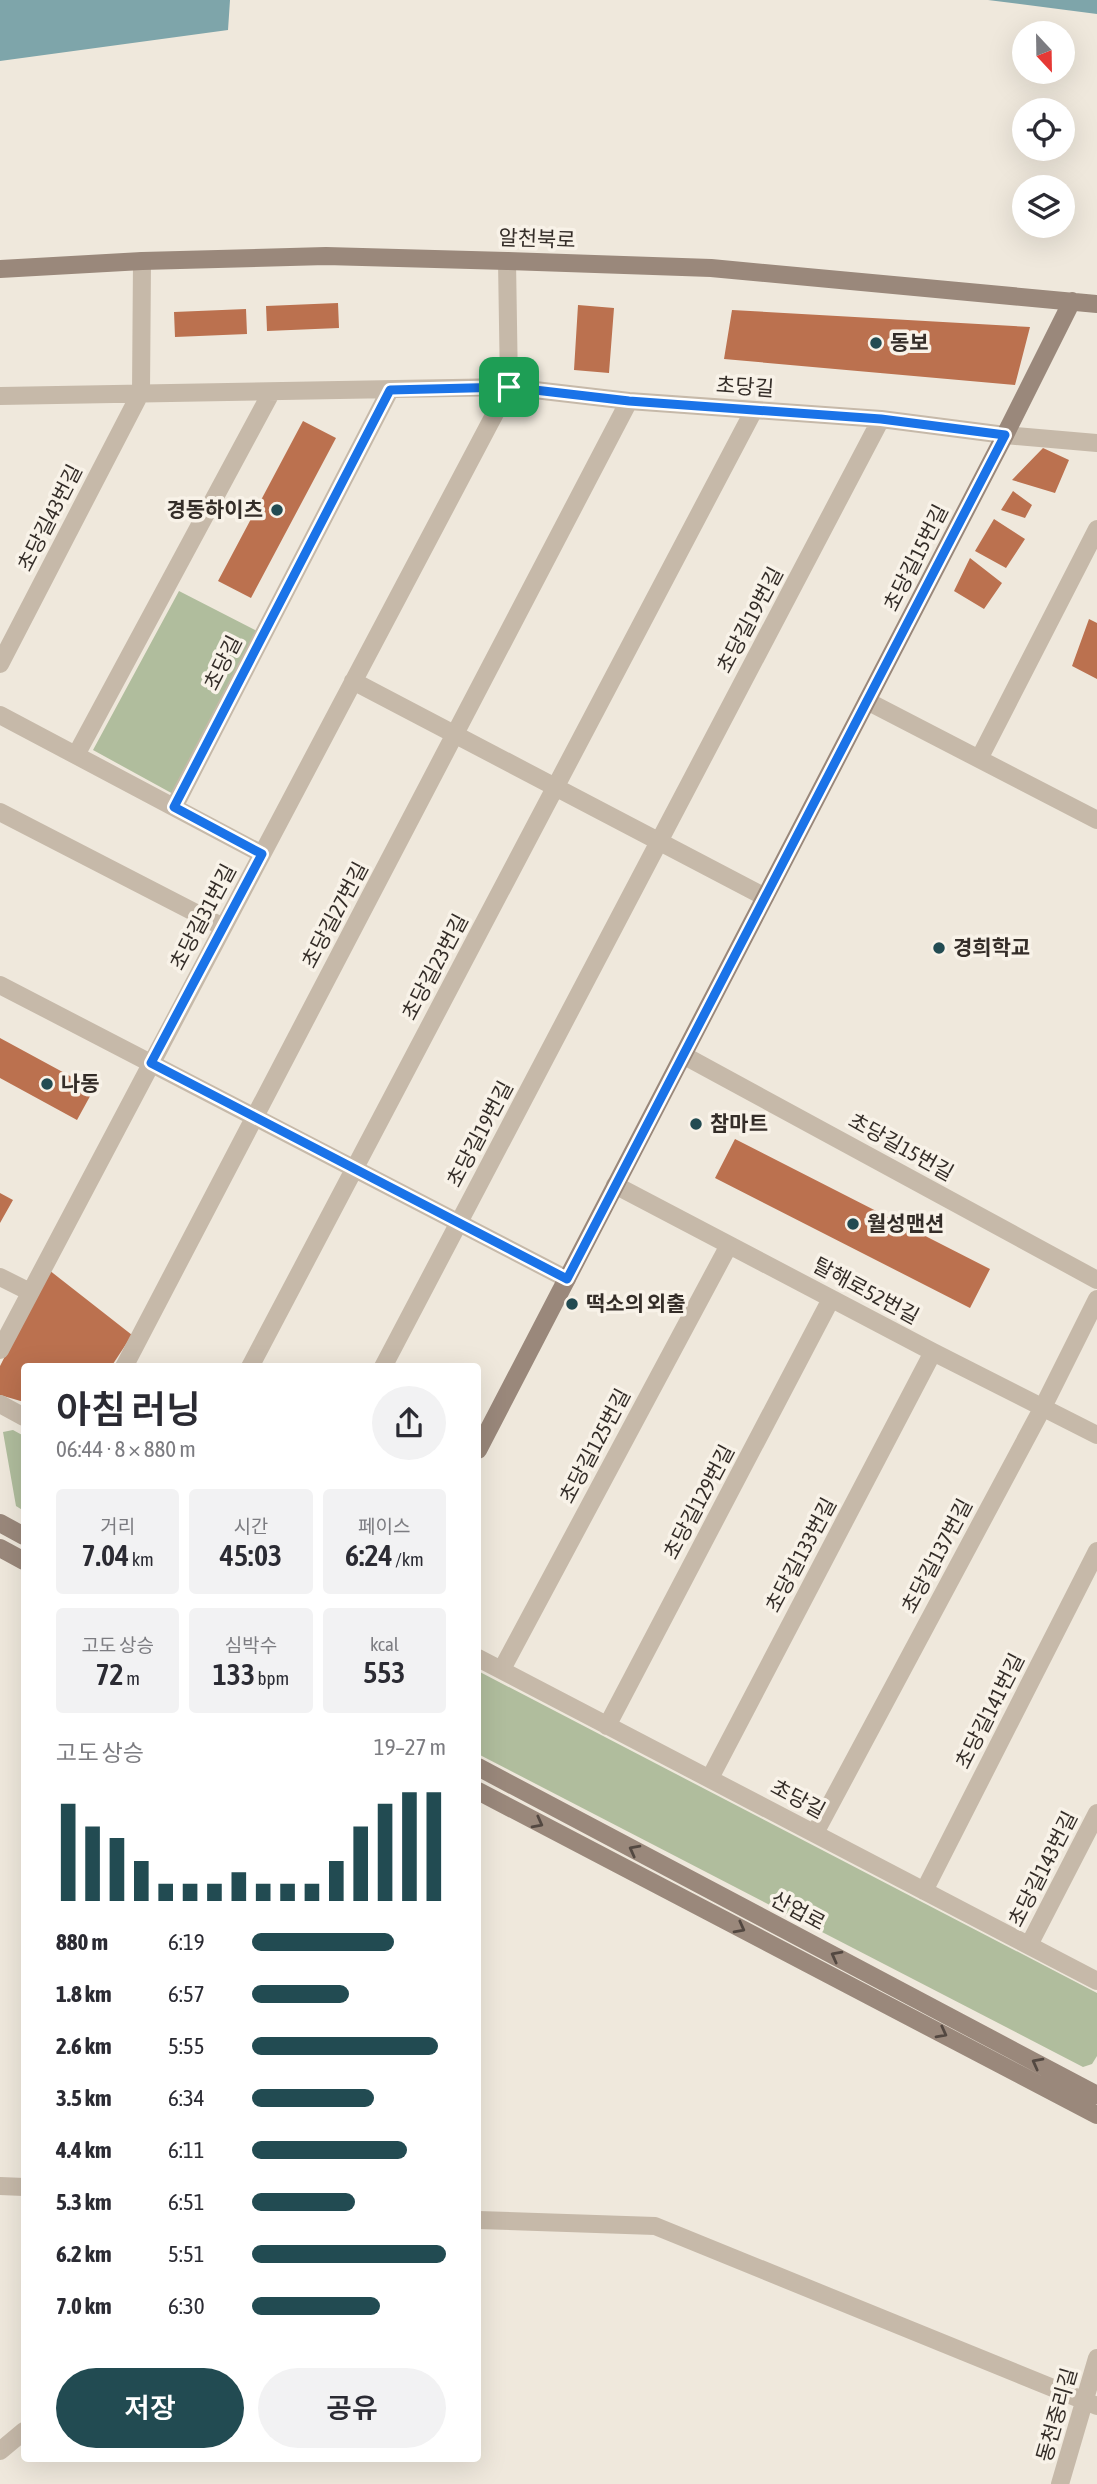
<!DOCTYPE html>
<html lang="ko">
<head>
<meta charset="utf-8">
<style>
	:root { --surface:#fff; --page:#f2f2f3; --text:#2b2b33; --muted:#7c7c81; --accent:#224b52 }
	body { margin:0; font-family:"Asap Condensed","Noto Sans KR",sans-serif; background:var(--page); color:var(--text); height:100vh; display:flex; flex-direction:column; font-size:26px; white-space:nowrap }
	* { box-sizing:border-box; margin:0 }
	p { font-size:23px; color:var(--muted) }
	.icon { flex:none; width:38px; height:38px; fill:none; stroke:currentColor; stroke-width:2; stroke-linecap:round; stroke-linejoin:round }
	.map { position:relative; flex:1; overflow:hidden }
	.side { position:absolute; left:21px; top:1363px; width:460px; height:1099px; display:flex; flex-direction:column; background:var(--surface); border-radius:7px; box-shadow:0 7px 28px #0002 }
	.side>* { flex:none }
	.needle { width:46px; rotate:158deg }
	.tools { position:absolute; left:1012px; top:21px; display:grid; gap:14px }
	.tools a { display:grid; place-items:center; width:63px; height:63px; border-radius:50%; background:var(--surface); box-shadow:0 7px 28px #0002; font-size:35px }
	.pin { position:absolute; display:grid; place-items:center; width:60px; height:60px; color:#fff; margin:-30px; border-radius:14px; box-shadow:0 4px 10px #0006 }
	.round { display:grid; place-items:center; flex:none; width:74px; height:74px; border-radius:37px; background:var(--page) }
	.summary { display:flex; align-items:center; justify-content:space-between; height:119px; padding:0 35px }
	h1 { font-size:38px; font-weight:600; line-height:52px }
	.metrics { display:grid; grid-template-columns:repeat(3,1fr); gap:10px; height:119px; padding:7px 35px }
	.metrics div { display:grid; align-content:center; border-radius:7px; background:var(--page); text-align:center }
	.metrics b { font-size:30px; font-weight:600 }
	.metrics small { font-size:19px; font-weight:400 }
	.metrics p { font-size:19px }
	.chart { height:196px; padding:14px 35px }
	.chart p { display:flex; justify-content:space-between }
	.chart svg { width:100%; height:126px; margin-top:7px; stroke:var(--accent); stroke-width:6 }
	.button { display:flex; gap:14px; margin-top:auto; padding:14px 35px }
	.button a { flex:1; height:80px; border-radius:42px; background:var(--accent); color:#fff; font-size:28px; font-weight:600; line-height:80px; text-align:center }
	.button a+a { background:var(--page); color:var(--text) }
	ul { padding:0 35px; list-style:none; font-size:23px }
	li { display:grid; grid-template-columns:112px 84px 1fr; align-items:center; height:52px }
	li i { height:18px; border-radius:9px; background:var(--accent) }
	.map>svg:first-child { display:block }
	.green { fill:#b0bd9d }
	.water { fill:#7ea5aa }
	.building { fill:#bb714f }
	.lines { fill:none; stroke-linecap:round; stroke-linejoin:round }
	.street { stroke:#c6b9a9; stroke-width:18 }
	.secondary { stroke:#9a887b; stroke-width:18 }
	.oneway { stroke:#534841 }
	.route-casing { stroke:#fff; stroke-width:14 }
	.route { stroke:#1a73e8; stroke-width:9 }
	.poi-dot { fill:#224b52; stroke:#f8f2e8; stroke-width:2.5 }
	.labels { text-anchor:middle; stroke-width:7; stroke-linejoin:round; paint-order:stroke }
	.street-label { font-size:21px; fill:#342d28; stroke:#f8f2e8 }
	.poi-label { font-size:21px; font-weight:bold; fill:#342d28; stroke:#f8f2e8; text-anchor:start }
</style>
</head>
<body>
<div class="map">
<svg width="1097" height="2484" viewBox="0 0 1097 2484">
	<rect width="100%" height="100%" fill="#efe8dc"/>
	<path class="green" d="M179,591L261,633L175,795L93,750Z
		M13,1430L24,1436V1511L16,1506L3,1432Z
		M478,1671L1097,1993V2056L1092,2064L1083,2067L478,1754Z"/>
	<path class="water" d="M0,0H230L228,30L0,61Z
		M988,0H1097V14Z"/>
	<path class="building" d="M338,303L339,328L267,331L266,306Z
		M578,305L614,308L609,373L574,370Z
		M246,309L247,334L175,337L174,312Z
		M732,310L1030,327L1015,385L724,359Z
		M303,421L336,438L251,598L218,581Z
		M1043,448L1069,460L1055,493L1012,480Z
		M1013,491L1032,505L1025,518L1001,510Z
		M994,519L1025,539L1006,568L975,551Z
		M970,558L1002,583L984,609L954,591Z
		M1089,619L1097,623V679L1072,666Z
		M0,1038L94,1089L77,1120L0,1078Z
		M735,1139L990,1269L970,1308L715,1178Z
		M0,1193L13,1200L0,1223Z
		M49,1270L132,1335L111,1367H24V1402L0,1395V1366Z"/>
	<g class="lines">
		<path class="street" d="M0,396L509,387L629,401L881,419L1005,435L1097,443
			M0,664L141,392L142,261
			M353,681L765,897
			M867,701L1097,820
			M0,715L262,854
			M76,755L271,393
			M979,759L1097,529
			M174,807L390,390
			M0,812L223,927
			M0,985L567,1279
			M683,1055L1097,1280
			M615,1185L933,1352L1097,1435
			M0,1277L30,1292
			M0,1350L509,387L507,261
			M124,1367L629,401
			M250,1367L754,410
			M383,1367L881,419
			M0,1404L24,1417
			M478,1658L1097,1981
			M502,1669L729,1245
			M607,1726L831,1299
			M710,1778L933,1352
			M815,1833L1043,1407L1097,1299
			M924,1891L1097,1551
			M1029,1945L1097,1813
			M0,2186L24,2187
			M478,2220L655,2226L1097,2406
			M0,2451L24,2431
			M1060,2484L1097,2358"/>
		<path class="secondary" d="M0,269L142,261L326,256L507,261L711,268L1097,304
			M478,1450L1005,435L1072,301
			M0,1523L24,1536
			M0,1548L24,1561
			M478,1767L1097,2095
			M478,1791L1097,2115"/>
	</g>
	<defs><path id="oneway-chevron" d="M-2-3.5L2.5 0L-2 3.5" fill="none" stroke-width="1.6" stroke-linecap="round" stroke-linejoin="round" transform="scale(1.75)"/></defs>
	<g class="oneway">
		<use href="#oneway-chevron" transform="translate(538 1823) rotate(28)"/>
		<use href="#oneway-chevron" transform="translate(634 1850) rotate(-152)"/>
		<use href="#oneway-chevron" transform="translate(740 1928) rotate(28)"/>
		<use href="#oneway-chevron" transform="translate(836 1956) rotate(-152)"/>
		<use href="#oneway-chevron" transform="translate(942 2033) rotate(28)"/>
		<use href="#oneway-chevron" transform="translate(1037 2063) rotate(-152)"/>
	</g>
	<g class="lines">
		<g class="route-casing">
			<path id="route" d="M509,387L629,401L881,419L1005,435L567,1279L151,1063L262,854L174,807L390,390Z"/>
		</g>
		<use href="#route" class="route"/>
	</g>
	<g class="poi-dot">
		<circle cx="876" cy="343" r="7"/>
		<circle cx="277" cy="510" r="7"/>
		<circle cx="939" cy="948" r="7"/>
		<circle cx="47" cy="1084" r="7"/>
		<circle cx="696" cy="1124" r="7"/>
		<circle cx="853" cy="1224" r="7"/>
		<circle cx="572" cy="1304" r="7"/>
	</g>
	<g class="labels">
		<g class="street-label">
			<text transform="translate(537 239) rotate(2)" y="7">알천북로</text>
			<text transform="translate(745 387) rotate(4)" y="7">초당길</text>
			<text transform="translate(50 518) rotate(-63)" y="7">초당길43번길</text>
			<text transform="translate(916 558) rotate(-63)" y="7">초당길15번길</text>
			<text transform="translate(750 620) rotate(-62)" y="7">초당길19번길</text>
			<text transform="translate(223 663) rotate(-63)" y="7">초당길</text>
			<text transform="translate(335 915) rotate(-62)" y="7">초당길27번길</text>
			<text transform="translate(203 917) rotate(-62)" y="7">초당길31번길</text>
			<text transform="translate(435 967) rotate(-62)" y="7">초당길23번길</text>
			<text transform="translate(480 1134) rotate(-62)" y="7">초당길19번길</text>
			<text transform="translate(901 1147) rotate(29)" y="7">초당길15번길</text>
			<text transform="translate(866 1291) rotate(28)" y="7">탈해로52번길</text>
			<text transform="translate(595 1446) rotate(-62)" y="7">초당길125번길</text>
			<text transform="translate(699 1502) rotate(-62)" y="7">초당길129번길</text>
			<text transform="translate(801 1555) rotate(-62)" y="7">초당길133번길</text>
			<text transform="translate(937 1556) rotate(-62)" y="7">초당길137번길</text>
			<text transform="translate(990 1711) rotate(-63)" y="7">초당길141번길</text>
			<text transform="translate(798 1799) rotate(28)" y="7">초당길</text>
			<text transform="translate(1043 1869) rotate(-63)" y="7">초당길143번길</text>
			<text transform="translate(798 1911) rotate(28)" y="7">산업로</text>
			<text transform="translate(1057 2415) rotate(-74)" y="7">동천중리길</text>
		</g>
		<g class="poi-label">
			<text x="890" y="350">동보</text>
			<text x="263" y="517" text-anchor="end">경동하이츠</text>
			<text x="953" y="955">경희학교</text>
			<text x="61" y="1091">나동</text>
			<text x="710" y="1131">참마트</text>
			<text x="867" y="1231">월성맨션</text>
			<text x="586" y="1311">떡소의 외출</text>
		</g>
	</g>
</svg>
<div class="tools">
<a><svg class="needle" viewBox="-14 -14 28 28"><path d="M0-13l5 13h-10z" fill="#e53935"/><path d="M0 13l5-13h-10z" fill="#7c7c81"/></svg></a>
<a><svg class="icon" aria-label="locate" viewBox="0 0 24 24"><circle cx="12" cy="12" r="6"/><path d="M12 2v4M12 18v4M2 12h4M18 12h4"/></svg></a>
<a><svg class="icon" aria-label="layers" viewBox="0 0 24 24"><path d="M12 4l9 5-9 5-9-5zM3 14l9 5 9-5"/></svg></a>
</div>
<div class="pin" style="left:509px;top:387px;background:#1e9e55"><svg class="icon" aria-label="arrive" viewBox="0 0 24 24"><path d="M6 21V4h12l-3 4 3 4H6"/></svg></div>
<section class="side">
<div class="summary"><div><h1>아침 러닝</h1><p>06:44 · 8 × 880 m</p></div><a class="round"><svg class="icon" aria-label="share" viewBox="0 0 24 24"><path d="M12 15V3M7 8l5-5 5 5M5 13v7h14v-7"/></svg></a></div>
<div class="metrics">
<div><p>거리</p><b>7.04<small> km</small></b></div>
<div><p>시간</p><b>45:03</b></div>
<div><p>페이스</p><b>6:24<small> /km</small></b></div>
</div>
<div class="metrics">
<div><p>고도 상승</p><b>72<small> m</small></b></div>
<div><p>심박수</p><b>133<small> bpm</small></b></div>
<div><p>kcal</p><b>553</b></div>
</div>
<div class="chart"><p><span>고도 상승</span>19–27 m</p>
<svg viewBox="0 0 160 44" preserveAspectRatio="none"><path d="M5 44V10M15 44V18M25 44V22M35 44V30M45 44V38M55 44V38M65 44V38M75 44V34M85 44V38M95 44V38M105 44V38M115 44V30M125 44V18M135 44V10M145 44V6M155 44V6"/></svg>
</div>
<ul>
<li><b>880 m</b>6:19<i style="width:73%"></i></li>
<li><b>1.8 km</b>6:57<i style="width:50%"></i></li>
<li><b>2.6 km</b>5:55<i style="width:96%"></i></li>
<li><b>3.5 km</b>6:34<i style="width:63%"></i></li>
<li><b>4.4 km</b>6:11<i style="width:80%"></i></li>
<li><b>5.3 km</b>6:51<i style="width:53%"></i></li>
<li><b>6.2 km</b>5:51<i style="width:100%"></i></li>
<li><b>7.0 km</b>6:30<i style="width:66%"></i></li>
</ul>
<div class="button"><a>저장</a><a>공유</a></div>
</section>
</div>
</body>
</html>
